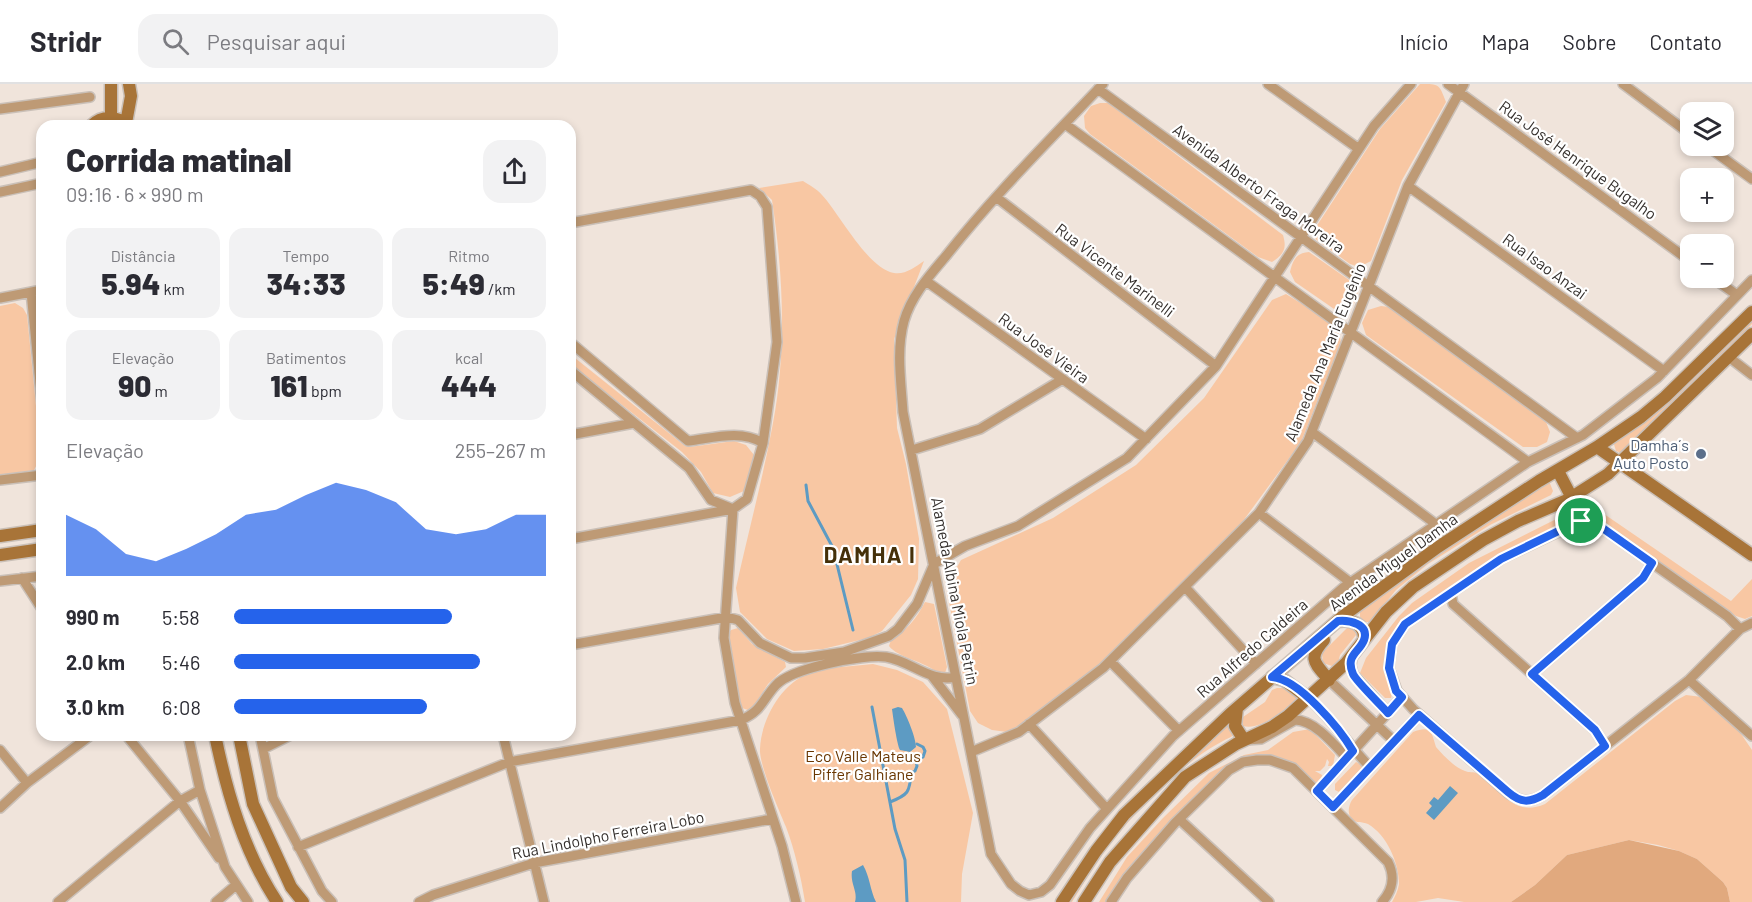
<!DOCTYPE html>
<html lang="pt">
<head>
<meta charset="utf-8">
<style>
	:root { --surface:#fff; --page:#f2f2f3; --text:#2b2b33; --muted:#7c7c81; --line:#e1e1e2; --accent:#2563eb }
	body { margin:0; font-family:Barlow,sans-serif; background:var(--page); color:var(--text); height:100vh; display:flex; flex-direction:column; font-size:22px; white-space:nowrap }
	* { box-sizing:border-box; margin:0 }
	p { font-size:20px; color:var(--muted) }
	.icon { flex:none; width:33px; height:33px; fill:none; stroke:currentColor; stroke-width:2; stroke-linecap:round; stroke-linejoin:round }
	.map { position:relative; flex:1; overflow:hidden }
	.drawer { position:absolute; left:36px; top:36px; width:540px; height:621px; display:flex; flex-direction:column; background:var(--surface); border-radius:18px; box-shadow:0 3px 9px #0003 }
	.drawer>* { flex:none }
	.tools { position:absolute; left:1680px; top:18px; display:grid; gap:12px }
	.tools a { display:grid; place-items:center; width:54px; height:54px; border-radius:12px; background:var(--surface); box-shadow:0 3px 9px #0003; font-size:30px }
	.pin { position:absolute; display:grid; place-items:center; width:51px; height:51px; color:#fff; margin:-26px; border:3px solid #fff; border-radius:50%; box-shadow:0 2px 6px #0007 }
	.round { display:grid; place-items:center; flex:none; width:63px; height:63px; border-radius:18px; background:var(--page) }
	.head { display:flex; align-items:center; justify-content:space-between; height:102px; padding:0 30px }
	h1 { font-size:33px; font-weight:800; line-height:45px }
	.figures { display:grid; grid-template-columns:repeat(3,1fr); gap:9px; height:102px; padding:6px 30px }
	.figures div { display:grid; align-content:center; border-radius:15px; background:var(--page); text-align:center }
	.figures b { font-size:30px; font-weight:800 }
	.figures small { font-size:16px; font-weight:400 }
	.figures p { font-size:16px }
	.chart { height:168px; padding:12px 30px }
	.chart p { display:flex; justify-content:space-between }
	.chart svg { width:100%; height:108px; margin-top:6px; fill:var(--accent); opacity:.7 }
	ul { padding:0 30px; list-style:none; font-size:20px }
	li { display:grid; grid-template-columns:96px 72px 1fr; align-items:center; height:45px }
	li i { height:15px; border-radius:8px; background:var(--accent) }
	header { display:flex; align-items:center; gap:36px; box-sizing:border-box; height:84px; padding:0 30px; background:var(--surface); border-bottom:2px solid var(--line) }
	header strong { font-size:28px }
	nav { display:flex; gap:33px; margin-inline-start:auto; font-size:21px }
	.search { width:420px; height:54px; background:var(--page); display:flex; align-items:center; gap:15px; box-sizing:border-box; padding:0 21px; border-radius:18px; color:var(--muted); font-size:22px }
	.map>svg:first-child { display:block }
	.green { fill:#f8c7a3 }
	.forest { fill:#e1a97e }
	.water { fill:#5d9bc3 }
	.lines { fill:none; stroke-linecap:round; stroke-linejoin:round }
	.stream { stroke:#5d9bc3; stroke-width:3 }
	.street-casing { stroke:#cac0b8; stroke-width:12 }
	.secondary-casing { stroke:#cac0b8; stroke-width:15 }
	.street { stroke:#be9a75; stroke-width:9 }
	.secondary { stroke:#a87438; stroke-width:12 }
	.route-casing { stroke:#fff; stroke-width:12 }
	.route { stroke:#2563eb; stroke-width:8 }
	.service-dot { fill:#5c6f8a; stroke:#fff; stroke-width:2 }
	.labels { text-anchor:middle; stroke-width:4.5; stroke-linejoin:round; paint-order:stroke }
	.street-label { font-size:16px; fill:#342f2c; stroke:#fff }
	.service-label { font-size:16px; fill:#4e5e75; stroke:#fff; text-anchor:end }
	.park-label { font-size:16px; fill:#693600; stroke:#fff }
	.district-label { font-size:22px; font-weight:bold; letter-spacing:1.5px; fill:#453009; stroke:#fff }
</style>
</head>
<body>
<header>
<strong>Stridr</strong>
<div class="search"><svg class="icon" aria-label="search" viewBox="0 0 24 24"><circle cx="10" cy="10" r="6"/><path d="M15 15l6 6"/></svg>Pesquisar aqui</div>
<nav><a>Início</a><a>Mapa</a><a>Sobre</a><a>Contato</a></nav>
</header>
<div class="map">
<svg width="1752" height="818" viewBox="0 0 1752 818">
	<rect width="100%" height="100%" fill="#f0e4db"/>
	<path class="green" d="M1420,0C1440,0 1439,0 1446,18L1402,96L1371,177L1359,183L1350,180L1314,154L1316,143L1380,45Z
		M1100,19H1108L1283,151C1287,165 1284,170 1272,178L1258,173L1090,50L1085,44L1084,32L1091,22Z
		M803,97C809,101 817,105 822,111C839,129 868,185 894,189C905,191 915,183 924,177L894,255L897,344L906,380L919,455L918,495L911,511L882,547L868,554L823,565L794,567L767,555L740,528L736,504C748,449 763,394 773,339C787,266 783,188 772,116L759,104Z
		M1309,168L1352,198L1358,206C1356,218 1354,222 1344,228L1337,227L1295,198L1290,188C1293,176 1296,169 1309,168Z
		M1286,210L1337,242L1341,258L1301,358L1243,437L1099,580L1026,638L1007,648L992,646L978,639L970,627L946,502L961,476L1053,434L1136,381L1204,314L1272,216Z
		M15,219L23,224L27,231L41,373L34,386L0,391V222Z
		M1381,222L1389,223L1546,338L1550,348L1547,358L1537,363H1523L1366,251L1362,239L1368,226Z
		M1752,231V240L1681,313L1622,369L1616,367L1613,357Z
		M570,270L685,362L690,363L734,357L746,361L754,371L744,407L730,413L713,409L701,388L682,368L570,280Z
		M1549,397L1553,407L1551,411L1490,441L1428,480L1396,506L1370,538H1365L1360,533V525L1378,509Z
		M1588,419L1731,517L1752,495V532L1745,535L1736,532L1601,436L1593,433H1581L1405,537C1393,555 1383,568 1386,590C1388,599 1393,606 1391,614H1385L1360,589L1366,574L1399,532L1412,519L1469,479Z
		M925,518L934,520L947,583L945,589L939,590C925,577 898,574 889,562L891,556C906,547 917,534 925,518Z
		M1350,543L1354,544L1356,551L1340,571L1338,579L1332,582L1323,579L1322,569L1347,544Z
		M738,544L752,560L785,578L786,583L768,600L753,623L748,626L742,624L739,619L728,550L731,546Z
		M873,580L897,586L923,598L947,625L973,729L962,790L961,818H805C801,793 795,767 786,743C779,726 759,681 760,665C761,636 781,599 810,589C830,583 853,582 873,580Z
		M1277,604H1286L1297,613L1295,616C1283,627 1260,647 1243,642V633L1265,618L1272,606Z
		M1686,611L1702,613L1737,644L1752,666V818H1730L1727,804L1723,798L1697,775L1679,767L1658,761L1629,756L1567,771L1535,801L1511,818H1464L1438,814L1416,818H1392C1395,812 1398,807 1399,800C1399,779 1387,751 1368,740C1362,737 1355,740 1351,734C1347,728 1349,721 1352,716L1413,648C1432,640 1432,650 1436,663C1443,671 1455,684 1465,687C1469,689 1473,687 1478,690C1501,705 1513,734 1545,720L1675,617Z
		M1230,636V643L1233,651L1231,653C1187,673 1141,721 1110,760C1096,778 1084,799 1072,818H1065L1128,731Z
		M1310,645L1335,671L1333,682H1328L1329,678L1327,675L1325,682L1320,687H1315L1322,691L1321,697L1315,699L1295,680L1286,676L1274,673H1251L1175,734L1124,792L1107,818H1099L1127,773L1163,734L1209,689L1244,671L1268,666L1293,648Z
		M1356,678L1362,681L1363,686L1341,709L1335,706V700Z"/>
	<path class="forest" d="M1629,756L1679,767L1697,775L1723,798L1727,804L1730,818H1511L1535,801L1567,771Z"/>
	<path class="water" d="M898,623L902,624C907,632 916,654 916,663L910,668L900,666C897,661 893,633 892,625Z
		M1450,702L1458,709L1434,736L1426,729L1432,722L1429,719L1434,713L1438,716Z
		M863,781C870,793 870,806 876,818H855C858,807 850,800 852,787Z"/>
	<g class="lines">
		<path class="stream" d="M806,401L808,417L833,464L853,546
			M872,623L895,745L905,776L907,818
			M890,718C908,711 910,708 911,689L915,687L917,682L916,677L923,673L925,667L923,663L917,660"/>
		<g class="street-casing">
			<path id="street" d="M1103,0C1050,56 994,111 946,172C930,191 911,212 904,237C896,266 901,298 903,328L991,770L1011,800L1020,807L1029,811L1041,808L1050,801L1090,744L1173,652L1344,503L1528,378L1583,351L1657,294L1752,196
				M1268,0L1359,65
				M1448,0L1690,177
				M1623,0L1690,50
				M1098,5L1577,354
				M0,25L90,13
				M1065,40L1528,378
				M1707,62L1752,95
				M0,88L42,78
				M1408,102L1664,287
				M0,108L42,99
				M996,113L1216,282
				M570,139L751,106L760,112L767,123L777,258L763,359L747,415L733,425L570,455
				M1713,194L1737,211
				M926,197L1146,355
				M31,208L42,319
				M0,214L42,206
				M570,258L688,357C713,354 741,345 763,359
				M1730,274L1752,291
				M570,286L689,384L711,416L733,425
				M1312,348L1437,441
				M570,351L634,339
				M912,366L980,345L1063,295
				M0,396L42,391
				M733,425L724,554L735,619L782,762L796,818
				M1259,429L1351,499
				M22,494L42,525
				M0,497L42,492
				M1185,503L1256,580
				M1451,509L1453,520L1595,646L1605,662
				M1740,545L1727,532L1594,438L1581,437L1501,475L1405,540L1392,560L1389,584L1397,607L1413,625L1508,709C1521,718 1529,719 1543,711L1689,596L1740,545L1752,539
				M570,561L727,533L738,536L760,559L791,574H805L844,568L889,552L898,545L917,520L934,480L965,462L1018,442L1127,374L1216,282L1374,42L1411,0
				M1352,572L1351,582L1353,590L1388,629
				M1110,577L1179,647
				M1532,590L1643,494L1652,479
				M932,592L962,631
				M1329,596L1394,657
				M1689,596L1752,652
				M1308,614C1332,634 1348,661 1370,683
				M1029,640L1107,725
				M126,651L180,717L219,774
				M188,651L200,706L225,783L248,818
				M260,651L273,714L322,807L332,818
				M503,651L544,818
				M1246,656L1261,655L1295,636C1314,636 1334,660 1347,674
				M263,665L291,651
				M0,666L27,699
				M971,668L1019,648L1103,584L1259,429L1308,357L1408,102L1464,0
				M1317,707L1402,613
				M1333,723L1419,631
				M0,724L27,699L91,651
				M1179,735L1269,818
				M298,763L509,678L741,636C762,627 762,616 776,601C792,584 863,570 886,573C911,577 930,599 956,593
				M58,818L180,717L200,706
				M216,818L236,801
				M419,818L433,811L534,779L772,735
				M1111,818L1127,794L1175,739L1229,686L1243,678L1257,676H1270L1293,684L1388,778C1395,792 1393,806 1382,818"/>
		</g>
		<g class="secondary-casing">
			<path id="secondary" d="M111,0V33
				M126,39L131,12L129,0
				M91,42C102,31 117,31 128,42
				M1597,363L1752,471
				M1558,387L1572,414
				M0,452L42,446
				M0,471L42,465
				M1338,537C1352,535 1365,540 1364,556
				M1324,556C1307,575 1315,579 1329,596
				M1272,593L1284,596L1308,614
				M1237,624L1235,642L1244,656
				M215,651C227,709 244,768 277,818
				M239,651L253,720L291,803L303,818
				M1062,818L1096,767L1124,731L1230,630L1343,532L1438,463L1539,397L1597,363L1641,333L1665,313L1752,228
				M1084,818L1110,778L1185,693L1236,660L1272,643L1288,632L1346,579L1386,528L1413,503L1483,456L1518,437L1567,416L1608,390L1752,250"/>
		</g>
		<use href="#street" class="street"/>
		<use href="#secondary" class="secondary"/>
	</g>
	<g class="lines">
		<g class="route-casing">
			<path id="route" d="M1588,436L1594,438L1652,479L1643,494L1532,590L1595,646L1605,662L1543,711C1529,719 1521,719 1508,708L1419,631L1333,723L1317,707L1353,667C1340,645 1299,595 1272,593L1338,537C1349,536 1370,540 1364,556C1359,569 1345,571 1353,590C1356,597 1381,621 1388,629L1402,613L1396,607L1389,584L1392,560L1405,540L1501,475L1575,439Z"/>
		</g>
		<use href="#route" class="route"/>
	</g>
	<circle class="service-dot" cx="1701" cy="370" r="6"/>
	<g class="labels">
		<g class="street-label">
			<text transform="translate(1578 76) rotate(36)" y="6">Rua José Henrique Bugalho</text>
			<text transform="translate(1259 104) rotate(36)" y="6">Avenida Alberto Fraga Moreira</text>
			<text transform="translate(1545 182) rotate(36)" y="6">Rua Isao Anzai</text>
			<text transform="translate(1115 186) rotate(37)" y="6">Rua Vicente Marinelli</text>
			<text transform="translate(1044 264) rotate(36)" y="6">Rua José Vieira</text>
			<text transform="translate(1325 268) rotate(-68)" y="6">Alameda Ana Maria Eugênio</text>
			<text transform="translate(1393 478) rotate(-36)" y="6">Avenida Miguel Damha</text>
			<text transform="translate(955 507) rotate(79)" y="6">Alameda Albina Miola Petrin</text>
			<text transform="translate(1252 564) rotate(-41)" y="6">Rua Alfredo Caldeira</text>
			<text transform="translate(608 751) rotate(-11)" y="6">Rua Lindolpho Ferreira Lobo</text>
		</g>
		<g class="service-label">
			<text x="1689" y="367">Damha´s<tspan x="1689" dy="18">Auto Posto</tspan></text>
		</g>
		<g class="park-label">
			<text x="863" y="678">Eco Valle Mateus<tspan x="863" dy="18">Piffer Galhiane</tspan></text>
		</g>
		<g class="district-label">
			<text x="870" y="479">DAMHA I</text>
		</g>
	</g>
</svg>
<div class="tools">
<a><svg class="icon" aria-label="layers" viewBox="0 0 24 24"><path d="M12 4l9 5-9 5-9-5zM3 14l9 5 9-5"/></svg></a>
<a>+</a>
<a>−</a>
</div>
<div class="pin" style="left:1581px;top:437px;background:#1e9e55"><svg class="icon" aria-label="arrive" viewBox="0 0 24 24"><path d="M6 21V4h12l-3 4 3 4H6"/></svg></div>
<section class="drawer">
<div class="head"><div><h1>Corrida matinal</h1><p>09:16 · 6 × 990 m</p></div><a class="round"><svg class="icon" aria-label="share" viewBox="0 0 24 24"><path d="M12 15V3M7 8l5-5 5 5M5 13v7h14v-7"/></svg></a></div>
<div class="figures">
<div><p>Distância</p><b>5.94<small> km</small></b></div>
<div><p>Tempo</p><b>34:33</b></div>
<div><p>Ritmo</p><b>5:49<small> /km</small></b></div>
</div>
<div class="figures">
<div><p>Elevação</p><b>90<small> m</small></b></div>
<div><p>Batimentos</p><b>161<small> bpm</small></b></div>
<div><p>kcal</p><b>444</b></div>
</div>
<div class="chart"><p><span>Elevação</span>255–267 m</p>
<svg viewBox="0 0 160 44" preserveAspectRatio="none"><path d="M0 44V19L10 25L20 35L30 38L40 33L50 27L60 19L70 17L80 11L90 6L100 9L110 14L120 25L130 27L140 25L150 19L160 19V44z"/></svg>
</div>
<ul>
<li><b>990 m</b>5:58<i style="width:70%"></i></li>
<li><b>2.0 km</b>5:46<i style="width:79%"></i></li>
<li><b>3.0 km</b>6:08<i style="width:62%"></i></li>
</ul>
</section>
</div>
</body>
</html>
